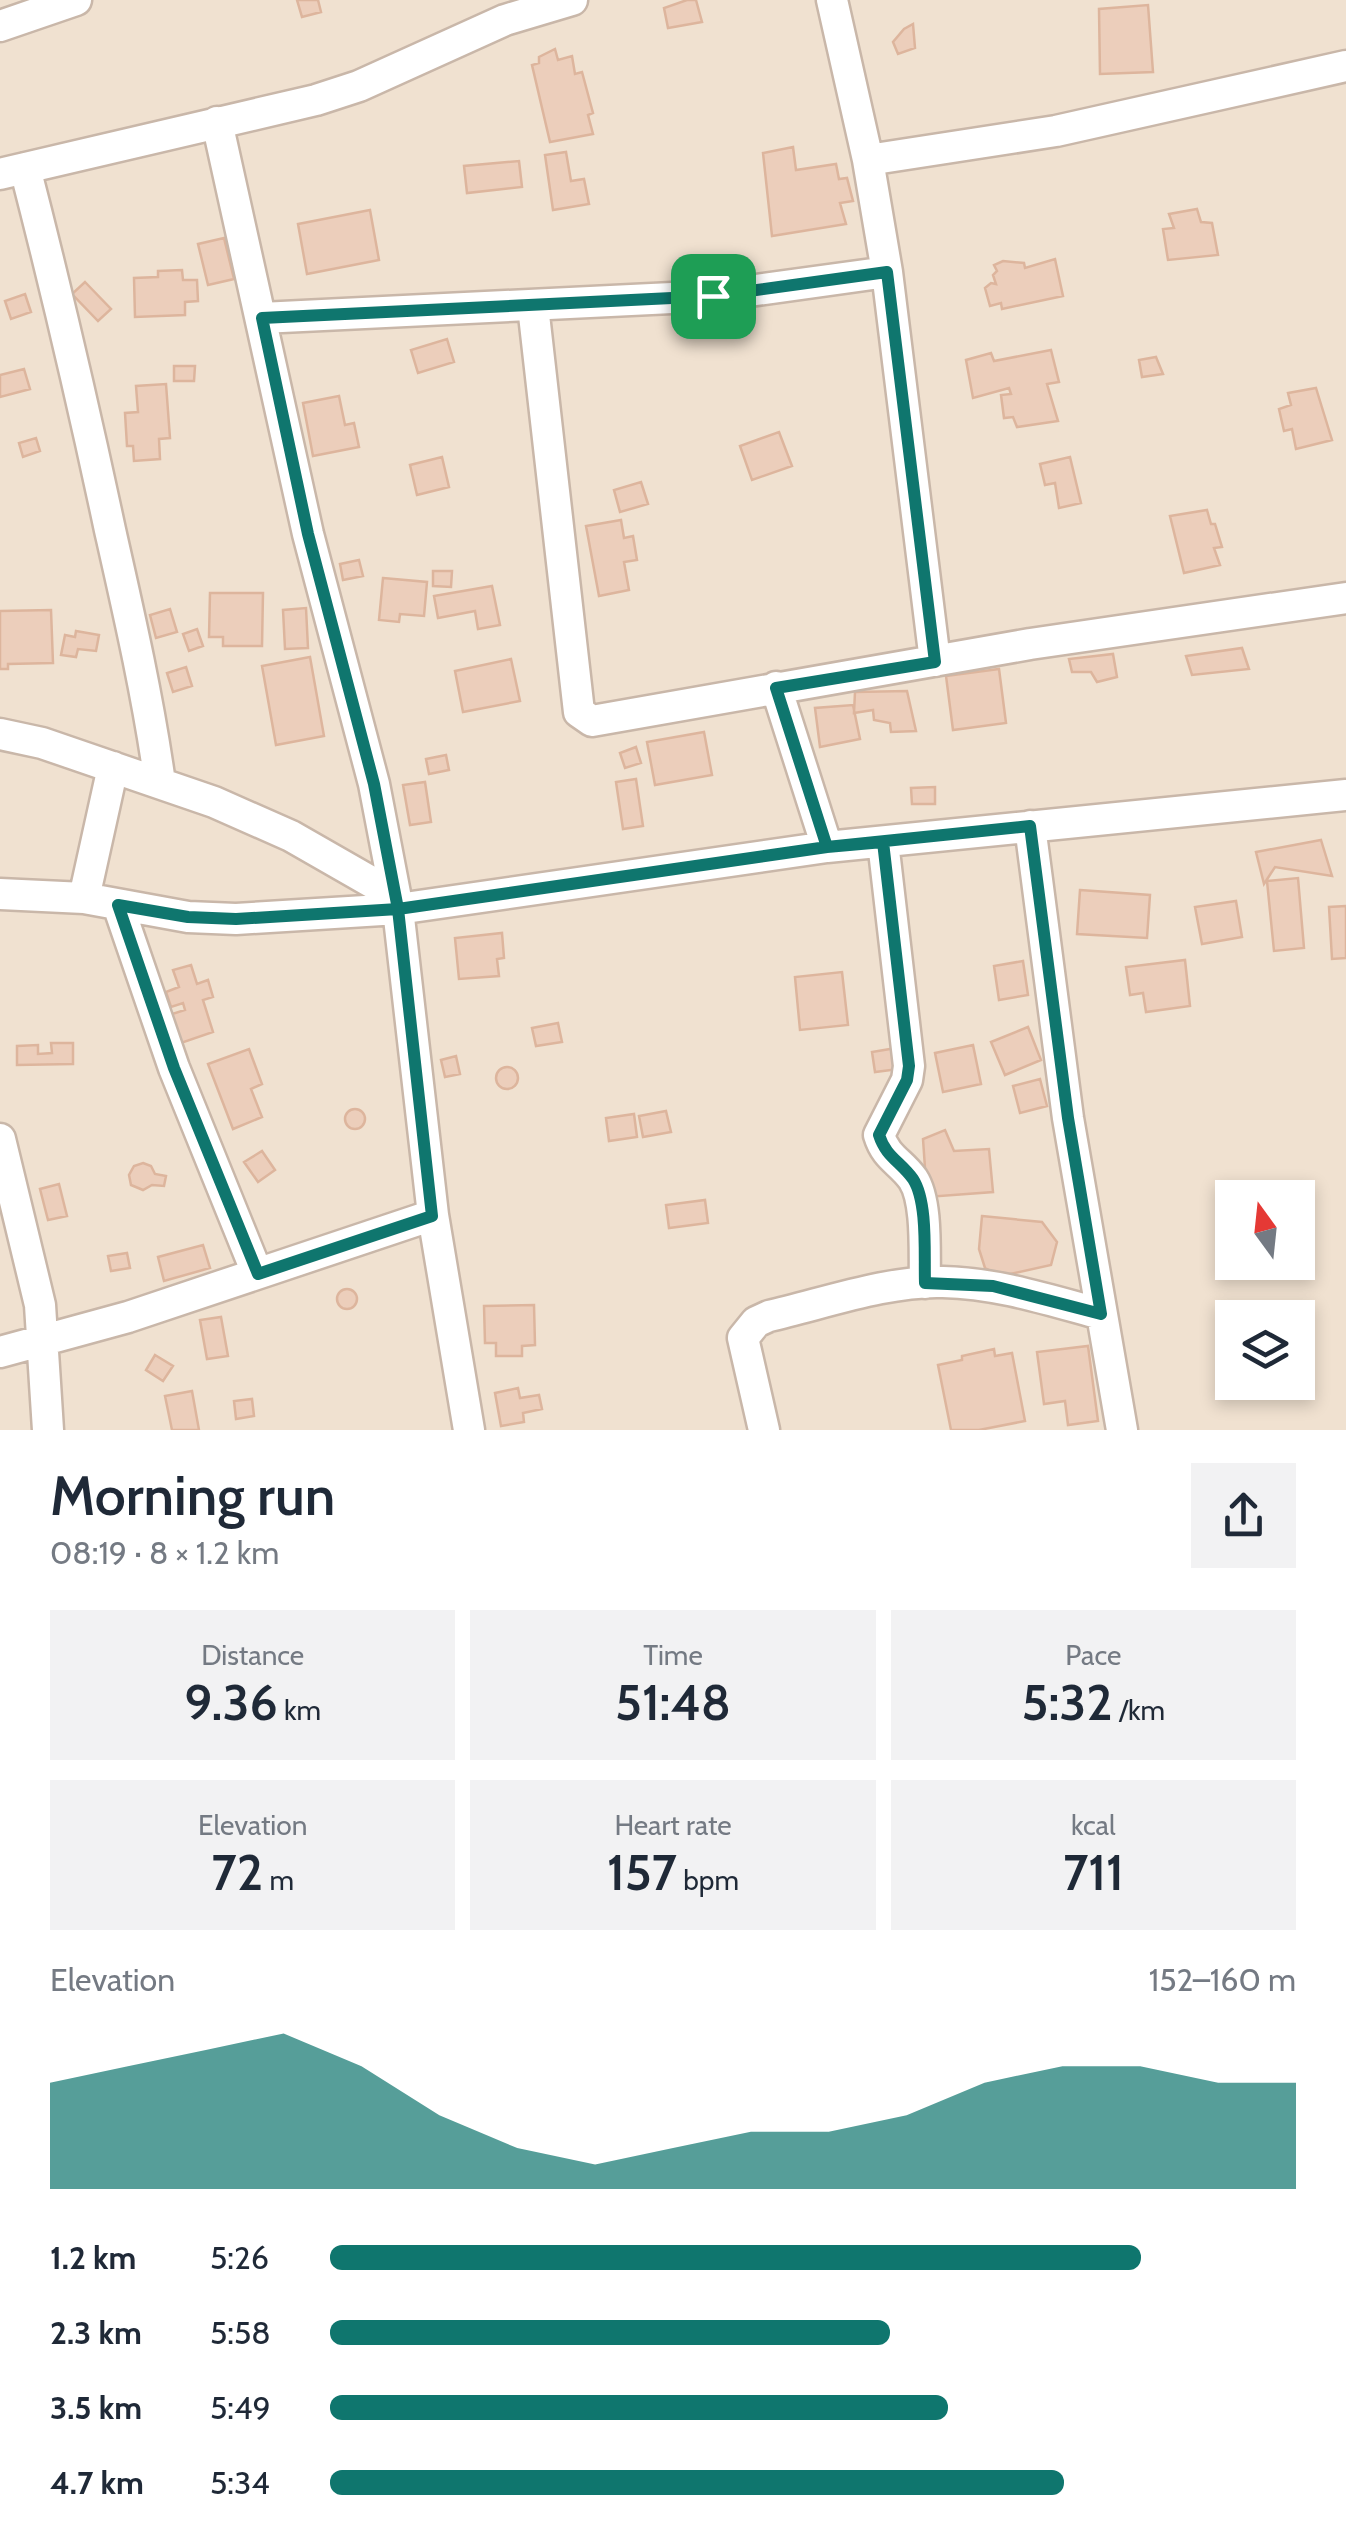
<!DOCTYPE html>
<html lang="en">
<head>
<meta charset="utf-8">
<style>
	:root { --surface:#fff; --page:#f2f2f3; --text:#1f2937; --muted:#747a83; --accent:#0f766e }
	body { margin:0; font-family:Cabin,sans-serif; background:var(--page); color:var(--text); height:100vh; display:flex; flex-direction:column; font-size:38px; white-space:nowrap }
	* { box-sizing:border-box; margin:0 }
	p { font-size:32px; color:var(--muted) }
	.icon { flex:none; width:55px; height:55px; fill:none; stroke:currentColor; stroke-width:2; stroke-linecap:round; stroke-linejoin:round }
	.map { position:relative; height:1430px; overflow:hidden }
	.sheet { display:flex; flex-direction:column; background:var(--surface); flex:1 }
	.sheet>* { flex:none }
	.needle { width:65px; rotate:345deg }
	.tools { position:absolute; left:1215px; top:1180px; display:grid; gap:20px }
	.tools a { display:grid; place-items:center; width:100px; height:100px; border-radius:0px; background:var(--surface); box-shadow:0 5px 15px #0003; font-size:50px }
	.pin { position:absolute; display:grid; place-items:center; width:85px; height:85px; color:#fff; margin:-42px; border-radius:20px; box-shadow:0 5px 15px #0006 }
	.round { display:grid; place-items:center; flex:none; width:105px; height:105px; border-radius:0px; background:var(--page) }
	.summary { display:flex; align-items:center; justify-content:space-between; height:170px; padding:0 50px }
	h1 { font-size:55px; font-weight:600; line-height:75px }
	.stats { display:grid; grid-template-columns:repeat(3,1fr); gap:15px; height:170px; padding:10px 50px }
	.stats div { display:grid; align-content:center; border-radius:0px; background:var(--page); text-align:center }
	.stats b { font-size:50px; font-weight:600 }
	.stats small { font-size:28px; font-weight:400 }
	.stats p { font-size:28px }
	.chart { height:280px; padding:20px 50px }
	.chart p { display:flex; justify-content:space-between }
	.chart svg { width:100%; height:180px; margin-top:10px; fill:var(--accent); opacity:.7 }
	ul { padding:0 50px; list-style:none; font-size:32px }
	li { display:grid; grid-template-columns:160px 120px 1fr; align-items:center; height:75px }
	li i { height:25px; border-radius:12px; background:var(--accent) }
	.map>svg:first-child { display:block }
	.residential { fill:#f0e1d0; fill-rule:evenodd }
	.building { fill:#eccebb; stroke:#ddb59d; stroke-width:2.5 }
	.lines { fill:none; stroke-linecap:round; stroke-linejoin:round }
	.street-casing { stroke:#c9b7a9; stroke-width:35 }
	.street { stroke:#fff; stroke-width:30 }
	.route-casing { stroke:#fff; stroke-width:20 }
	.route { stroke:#0f766e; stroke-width:12 }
</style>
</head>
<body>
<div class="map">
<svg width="1346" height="1430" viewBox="0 0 1346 1430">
	<rect width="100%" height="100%" fill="#f9f0e1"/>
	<path class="residential" d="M0,0H1346V1430H0ZM1232,1198H1298V1262H1232ZM1232,1318H1298V1382H1232Z"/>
	<path class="building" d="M297,0H318L321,12L302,17Z
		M687,0H696L702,22L668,28L664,8Z
		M1148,5L1153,72L1100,74L1099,9Z
		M913,24L915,48L898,54L893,42L904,29Z
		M555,49L558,60L572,56L575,74L582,72L593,113L588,115L593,134L550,142L532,65L539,63V57Z
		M793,147L796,170L836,164L839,179L847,178L853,201L840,203L846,224L772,236L763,153Z
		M566,152L571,181L584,179L589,204L553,210L545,155Z
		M519,161L522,187L467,193L464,166Z
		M1197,209L1201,222L1212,223L1218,255L1168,260L1163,229L1174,228L1169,214Z
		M370,210L379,260L307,274L298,224Z
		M224,238L234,279L208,285L198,244Z
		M1055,259L1063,296L1002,309L1001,303L990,306L985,288L991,283L996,284L993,275L997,271L994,265L1003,261L1024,263L1025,268Z
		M182,270L183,280H197L198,301L185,302V315L135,317L134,278L158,277V271Z
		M85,282L111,309L98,321L72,294Z
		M25,294L31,312L11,319L5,301Z
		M447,339L454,362L418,373L411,350Z
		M1051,350L1059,382L1047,384L1058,421L1017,427L1013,417L1004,418L1001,395L1011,394L1009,388L973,398L966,360L991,353L994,361Z
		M1156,357L1163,374L1142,377L1139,360Z
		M174,366H195L194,381H174Z
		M24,369L30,389L0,397V375Z
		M166,384L170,438L159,439L160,459L134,461L133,446H127L125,413L138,412L136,386Z
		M1316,388L1332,440L1296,449L1292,429L1284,431L1279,409L1291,405L1288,393Z
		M339,396L345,425L354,423L359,447L313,456L303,403Z
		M779,432L792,466L752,480L740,446Z
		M36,438L40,451L23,457L19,443Z
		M442,457L449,487L417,495L410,465Z
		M1070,457L1081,503L1059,508L1055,483L1045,485L1040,464Z
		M641,482L648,504L620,512L614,490Z
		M1207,510L1211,524H1215L1222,547L1214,548L1220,565L1184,573L1170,516Z
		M621,520L624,538L633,536L637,560L624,562L629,590L599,596L586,526Z
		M359,560L363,576L343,580L340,564Z
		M433,571H452L451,587L433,586Z
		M383,578L427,582L424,616L400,614L399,622L379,620Z
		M492,586L500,625L478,629L475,611L438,618L434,596Z
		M210,593H263L262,646H223V637H209Z
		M306,608L308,648L285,649L283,610Z
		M170,609L177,632L156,638L150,615Z
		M51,610L53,663L8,664V669H0V611Z
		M197,629L203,646L189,651L183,634Z
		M76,631L99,635L96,651L78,649L76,657L61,655L65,635L75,637Z
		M1242,648L1249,669L1192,675L1186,656Z
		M1113,654L1117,677L1097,682L1091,672H1072L1069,659Z
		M310,657L324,736L276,745L262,666Z
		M511,659L520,701L463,712L455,671Z
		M186,667L192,686L173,692L167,673Z
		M999,669L1006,723L953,730L946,676Z
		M907,691L916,731L891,732L890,723L874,720L873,710L854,713L855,692Z
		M853,705L860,739L820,747L815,708Z
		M704,732L712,775L655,785L647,742Z
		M636,747L641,763L625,768L620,753Z
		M446,755L449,770L429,774L426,759Z
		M636,779L643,826L623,829L616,782Z
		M425,782L431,822L410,825L403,785Z
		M935,787V804H912L911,788Z
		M1321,840L1332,876L1275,867L1264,884L1256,852Z
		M1298,878L1304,948L1274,951L1267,881Z
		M1080,890L1150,895L1147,938L1077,934Z
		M1236,901L1242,937L1202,944L1195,907Z
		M1346,906V958L1332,959L1329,907Z
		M502,933L504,958L497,959L499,976L459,979L455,938Z
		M1185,960L1190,1006L1146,1012L1143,993L1130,995L1126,967Z
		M1023,961L1028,995L999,1000L994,966Z
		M191,965L197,984L208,980L213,997L203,1000L213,1032L181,1043L172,1014L185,1010L183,1003L171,1007L166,992L179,987L173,970Z
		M842,972L848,1025L800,1030L795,977Z
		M558,1023L562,1042L536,1046L532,1028Z
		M1028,1027L1041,1060L1005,1075L991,1042Z
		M51,1043H73V1064L17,1065V1046L38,1045V1054L52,1053Z
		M973,1045L981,1084L943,1092L935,1053Z
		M896,1048L899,1069L875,1072L872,1052Z
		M249,1049L262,1084L251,1089L262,1117L233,1129L208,1064Z
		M456,1056L460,1074L445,1077L441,1060Z
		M496 1078a11 11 0 1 1 22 0a11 11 0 1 1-22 0Z
		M1040,1079L1047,1106L1020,1113L1013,1086Z
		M345 1119a10 10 0 1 1 20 0a10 10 0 1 1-20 0Z
		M666,1111L671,1132L643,1137L639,1116Z
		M634,1114L637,1137L609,1141L606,1118Z
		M945,1130L954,1151L989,1149L993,1192L927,1197L923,1139Z
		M262,1151L275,1170L258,1182L244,1162Z
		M143,1163L151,1166L155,1174L166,1176L164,1186L152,1185L143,1190L131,1185L129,1175L134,1166Z
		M59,1184L67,1216L48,1220L40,1189Z
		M705,1200L708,1223L669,1228L666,1205Z
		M982,1216L1042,1222L1057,1242L1051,1265L1001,1276L985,1268L979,1249Z
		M203,1245L210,1268L164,1281L158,1257Z
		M127,1253L130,1268L111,1271L108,1256Z
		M337 1299a10 10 0 1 1 20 0a10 10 0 1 1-20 0Z
		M534,1305L535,1345L522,1346V1356H496V1343H485L484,1306Z
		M221,1317L228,1356L207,1359L200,1320Z
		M1088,1346L1098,1421L1068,1425L1065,1401L1044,1404L1037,1352Z
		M994,1349L995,1356L1012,1353L1025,1421L979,1430H951L938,1365L962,1360V1356Z
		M155,1355L173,1366L163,1381L146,1370Z
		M518,1388L520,1398L539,1395L542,1409L523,1413L524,1422L501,1426L495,1393Z
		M192,1391L199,1430H172L165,1396Z
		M252,1399L254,1416L236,1419L234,1401Z"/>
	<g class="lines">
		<g class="street-casing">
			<path id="street" d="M832,0L868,160L887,272L935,661
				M0,26L76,0
				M217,122L308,534L374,784L398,909L433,1215L469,1430
				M868,160L1056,131L1346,66
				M25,168C56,288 84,408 110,530C129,614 148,697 160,783
				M0,174L316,100L359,86L505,20L572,0
				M533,306L579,712L592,721L1030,644L1346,598
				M261,318L713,296L887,272
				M776,687L827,847
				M0,734L42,743L214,802L291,836L394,895
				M1030,826L1068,1118L1122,1430
				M883,842L909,1066L907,1080L879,1135C886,1158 900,1161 913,1179C928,1202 924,1255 925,1283
				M0,894L84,898L188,917L236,919L398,909L827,847L1346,795
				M84,898L113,767
				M118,905L174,1068L257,1273
				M0,1139L40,1305L48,1430
				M0,1352L128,1317L433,1215
				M764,1430L743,1338L756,1322L769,1316C822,1304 889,1280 943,1282C997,1283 1049,1300 1101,1314"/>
		</g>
		<use href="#street" class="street"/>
	</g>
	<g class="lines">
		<g class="route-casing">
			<path id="route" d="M713,296L262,318L308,534L374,784L398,909L432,1216L258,1274L174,1068L118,905L188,917L236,919L398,909L827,847L1030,826L1068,1118L1101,1314L993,1286L925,1283C924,1255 928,1202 913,1179C900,1161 886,1157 879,1135L907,1080L909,1066L883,842L827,847L776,688L935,662L887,272L713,296"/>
		</g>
		<use href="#route" class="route"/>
	</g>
</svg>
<div class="tools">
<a><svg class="needle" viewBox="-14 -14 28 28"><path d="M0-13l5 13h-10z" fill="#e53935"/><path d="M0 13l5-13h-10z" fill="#747a83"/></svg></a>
<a><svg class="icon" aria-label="layers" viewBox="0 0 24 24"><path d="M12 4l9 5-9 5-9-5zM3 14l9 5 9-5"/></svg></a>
</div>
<div class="pin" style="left:713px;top:296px;background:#1e9e55"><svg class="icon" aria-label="arrive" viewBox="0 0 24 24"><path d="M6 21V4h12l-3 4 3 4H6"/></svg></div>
</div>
<section class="sheet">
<div class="summary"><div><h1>Morning run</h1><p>08:19 · 8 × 1.2 km</p></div><a class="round"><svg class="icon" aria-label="share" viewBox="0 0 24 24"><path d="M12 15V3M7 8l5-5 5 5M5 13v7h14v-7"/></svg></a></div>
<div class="stats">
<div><p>Distance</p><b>9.36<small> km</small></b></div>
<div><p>Time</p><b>51:48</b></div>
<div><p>Pace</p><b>5:32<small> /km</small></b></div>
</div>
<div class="stats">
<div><p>Elevation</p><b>72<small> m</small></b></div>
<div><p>Heart rate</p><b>157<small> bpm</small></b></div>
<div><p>kcal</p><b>711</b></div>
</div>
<div class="chart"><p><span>Elevation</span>152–160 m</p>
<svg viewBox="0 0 160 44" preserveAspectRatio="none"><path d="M0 44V18L10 14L20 10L30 6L40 14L50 26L60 34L70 38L80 34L90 30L100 30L110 26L120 18L130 14L140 14L150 18L160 18V44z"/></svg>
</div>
<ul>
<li><b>1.2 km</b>5:26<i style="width:84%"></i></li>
<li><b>2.3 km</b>5:58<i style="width:58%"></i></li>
<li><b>3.5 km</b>5:49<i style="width:64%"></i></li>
<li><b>4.7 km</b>5:34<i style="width:76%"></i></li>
</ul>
</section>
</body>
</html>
